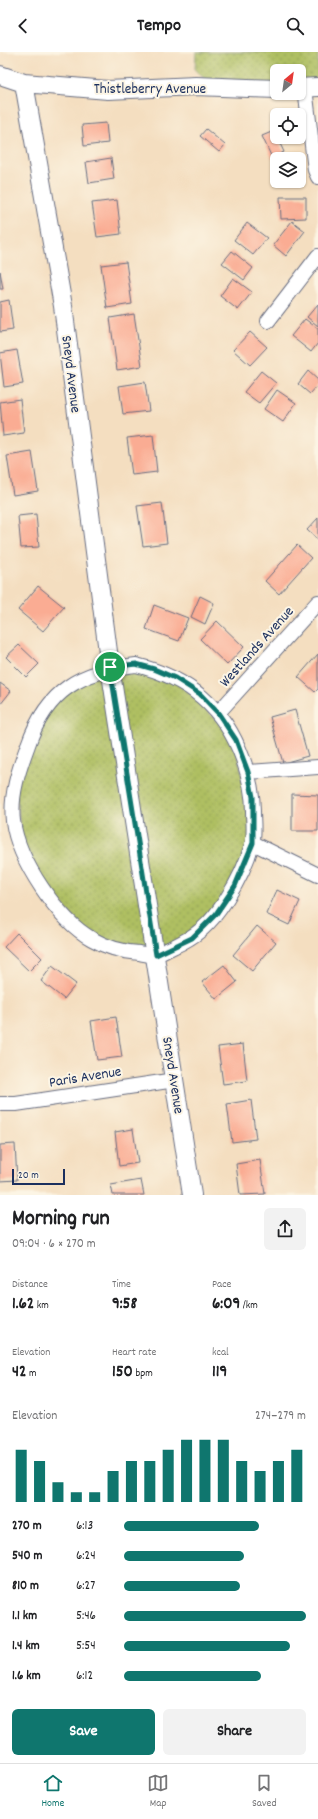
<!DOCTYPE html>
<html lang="en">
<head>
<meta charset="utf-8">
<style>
	:root { --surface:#fff; --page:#f2f2f2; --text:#202124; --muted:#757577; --line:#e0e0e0; --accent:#0f766e }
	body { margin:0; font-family:Dekko,sans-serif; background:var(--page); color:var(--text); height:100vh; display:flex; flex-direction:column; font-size:15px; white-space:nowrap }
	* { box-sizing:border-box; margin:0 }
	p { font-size:13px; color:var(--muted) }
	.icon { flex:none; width:22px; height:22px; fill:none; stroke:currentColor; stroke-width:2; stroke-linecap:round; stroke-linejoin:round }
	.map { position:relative; height:1143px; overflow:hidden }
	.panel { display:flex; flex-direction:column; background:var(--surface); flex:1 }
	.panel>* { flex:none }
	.needle { width:26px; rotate:29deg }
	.buttons { position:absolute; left:270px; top:12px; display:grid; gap:8px }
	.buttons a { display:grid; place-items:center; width:36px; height:36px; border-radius:6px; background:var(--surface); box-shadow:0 1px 3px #0004; font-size:20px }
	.scale { position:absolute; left:12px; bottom:10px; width:53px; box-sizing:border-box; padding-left:4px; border:2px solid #1b2f5e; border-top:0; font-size:11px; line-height:14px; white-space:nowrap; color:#1b2f5e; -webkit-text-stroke:3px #fcf5e5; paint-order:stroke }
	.pin { position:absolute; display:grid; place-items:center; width:34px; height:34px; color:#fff; margin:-17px; border:2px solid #fff; border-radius:50%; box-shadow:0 1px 4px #0007 }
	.round { display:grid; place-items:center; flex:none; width:42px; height:42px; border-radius:6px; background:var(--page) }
	.summary { display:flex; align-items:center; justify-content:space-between; height:68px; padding:0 12px }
	h1 { font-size:22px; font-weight:800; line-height:30px }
	.metrics { display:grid; grid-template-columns:repeat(3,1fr); gap:6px; height:68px; padding:4px 12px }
	.metrics div { display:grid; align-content:center }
	.metrics b { font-size:17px; font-weight:800 }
	.metrics small { font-size:11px; font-weight:400 }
	.metrics p { font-size:11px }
	.chart { height:112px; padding:8px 12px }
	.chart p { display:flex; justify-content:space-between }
	.chart svg { width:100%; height:72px; margin-top:4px; stroke:var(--accent); stroke-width:6 }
	.button { display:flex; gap:8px; margin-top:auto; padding:8px 12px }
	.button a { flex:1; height:46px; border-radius:6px; background:var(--accent); color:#fff; font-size:16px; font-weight:800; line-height:46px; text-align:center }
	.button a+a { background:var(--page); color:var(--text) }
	ul { padding:0 12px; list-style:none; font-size:13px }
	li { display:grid; grid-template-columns:64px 48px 1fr; align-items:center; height:30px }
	li i { height:10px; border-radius:5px; background:var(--accent) }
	header { display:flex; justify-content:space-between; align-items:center; height:52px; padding:0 12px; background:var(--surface); font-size:18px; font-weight:800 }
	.menu { display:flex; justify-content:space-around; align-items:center; height:56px; border-top:1px solid var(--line); background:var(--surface); font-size:11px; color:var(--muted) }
	.menu a { display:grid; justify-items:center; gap:2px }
	.menu .active { color:var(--accent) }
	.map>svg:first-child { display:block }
	.grass { fill:url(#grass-dots); stroke:#657760 }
	.building { fill:#faac93 }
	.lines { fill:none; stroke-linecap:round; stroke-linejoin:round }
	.minor-casing { stroke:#676c80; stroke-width:16 }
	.tertiary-casing { stroke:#676c80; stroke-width:20 }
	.minor { stroke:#fff; stroke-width:14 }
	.tertiary { stroke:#fff; stroke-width:18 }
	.route-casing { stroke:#fff; stroke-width:8 }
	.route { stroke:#0f766e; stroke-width:5 }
	.labels { text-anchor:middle; stroke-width:4; stroke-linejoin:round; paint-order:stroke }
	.street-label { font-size:15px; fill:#1b2f5e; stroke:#fcf5e5 }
</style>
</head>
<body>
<header><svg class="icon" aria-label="back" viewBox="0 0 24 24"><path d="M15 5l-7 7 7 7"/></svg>Tempo<svg class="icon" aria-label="search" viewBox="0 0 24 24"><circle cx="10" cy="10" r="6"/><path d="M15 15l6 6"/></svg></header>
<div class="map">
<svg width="318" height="1143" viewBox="0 0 318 1143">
	<defs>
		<pattern id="grass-dots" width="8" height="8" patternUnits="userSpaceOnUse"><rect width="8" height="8" fill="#afbf62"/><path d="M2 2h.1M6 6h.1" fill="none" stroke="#8e9c54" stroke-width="1.8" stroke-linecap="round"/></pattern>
	</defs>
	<rect width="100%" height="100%" fill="#fcf5e5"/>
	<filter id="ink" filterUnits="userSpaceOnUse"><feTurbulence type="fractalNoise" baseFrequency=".025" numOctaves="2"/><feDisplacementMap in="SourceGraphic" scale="8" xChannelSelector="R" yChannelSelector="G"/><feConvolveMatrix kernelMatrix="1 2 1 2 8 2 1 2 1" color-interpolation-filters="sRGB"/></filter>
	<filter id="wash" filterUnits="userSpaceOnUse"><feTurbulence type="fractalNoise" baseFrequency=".012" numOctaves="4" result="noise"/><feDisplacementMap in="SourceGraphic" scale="16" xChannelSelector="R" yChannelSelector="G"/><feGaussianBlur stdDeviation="0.9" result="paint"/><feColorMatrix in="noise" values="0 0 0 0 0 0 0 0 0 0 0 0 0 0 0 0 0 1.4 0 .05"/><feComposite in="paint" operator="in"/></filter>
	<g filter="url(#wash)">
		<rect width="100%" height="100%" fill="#f4dec0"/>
		<path class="grass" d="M196,0H318V35L299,36V19H277V36H215L195,18Z
			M110,615L175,626L236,688L253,791L217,863L156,903L91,887L23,804L15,729L53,648Z"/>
		<g id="blocks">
			<path class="building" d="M106,71L108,91L84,94L82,73Z
				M206,77L225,93L219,100L200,84Z
				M274,79L284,100L272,106L262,84Z
				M111,106L114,127L89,131L86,110Z
				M280,145H306V166L281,167Z
				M117,148L121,182L97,185L92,151Z
				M292,169L305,179L286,204L273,193Z
				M247,171L267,186L253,203L234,188Z
				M232,199L253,216L244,228L222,211Z
				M126,210L132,252L107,256L101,213Z
				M0,219L3,237H0Z
				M233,226L252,240L238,258L220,244Z
				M9,248L13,278L0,280V250Z
				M318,252V274L307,265Z
				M134,262L142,314L117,318L110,266Z
				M305,267L318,277V291L311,300L291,284Z
				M250,280L267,295L250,313L233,298Z
				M17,298L23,332L4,335L0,301Z
				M261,319L276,331L259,351L244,340Z
				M308,319L318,328V333L310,342L298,332Z
				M145,330L149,359L123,362L119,334Z
				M277,338L296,351L283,370L264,357Z
				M20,347L24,381L3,384L0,350Z
				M153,383L157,420L132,423L127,386Z
				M32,400L38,439L13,443L7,404Z
				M162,451L167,491L143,494L137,454Z
				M36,462L39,495L21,496L18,464Z
				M318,466V488L307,478Z
				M297,493L311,506L279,542L265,529Z
				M38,534L64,555L43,579L18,558Z
				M200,544L214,551L205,572L191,565Z
				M154,553L188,566L179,589L146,577Z
				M217,569L244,595L227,613L200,587Z
				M19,593L39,612L26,625L6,605Z
				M318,602V637L315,640L298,625Z
				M0,631L11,639L0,653Z
				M295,658L308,704L283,711L270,665Z
				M292,742L318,743V779H292Z
				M277,838L300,849L289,873L266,862Z
				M257,874L276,890L252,919L233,903Z
				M17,881L42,906L29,919L4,895Z
				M224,913L237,930L216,947L202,930Z
				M52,914L76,932L64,947L41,929Z
				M116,965L122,1005L97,1008L91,969Z
				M243,992L247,1029L223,1032L218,995Z
				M251,1048L256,1087L232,1090L227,1052Z
				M133,1077L138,1111L119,1114L115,1080Z
				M15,1092L17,1128L0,1129V1093Z
				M260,1108L265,1142L240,1143L236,1112Z
				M141,1128L144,1143H113L111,1133Z"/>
		</g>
	</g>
	<g filter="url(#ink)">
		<use href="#blocks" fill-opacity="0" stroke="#676c80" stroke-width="1"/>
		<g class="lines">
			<g class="minor-casing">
				<path id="minor" d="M305,36L315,118L318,125
					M268,269L318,204
					M136,613C189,626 224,655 243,707C249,724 253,741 253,759C253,769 255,782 252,792C247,811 237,831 226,848C210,873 197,884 171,896C166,898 160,902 156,903C151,904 144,902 139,901C123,900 106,895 92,887C58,868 18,808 13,769C10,743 19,717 28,693C47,638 81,619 136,613Z
					M218,661L318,550
					M248,720L318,715
					M253,791L318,823
					M0,1052H16L175,1028"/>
			</g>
			<g class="tertiary-casing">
				<path id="tertiary" d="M0,23L24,31L108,38L196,34L277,37
					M24,31L63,254L110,615L192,1143
					M299,36L318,35"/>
			</g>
			<use href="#minor" class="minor"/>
			<use href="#tertiary" class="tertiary"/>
		</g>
	</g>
	<g class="lines" filter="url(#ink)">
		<g class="route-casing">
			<path id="route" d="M136,612L154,617L175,626L200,642L218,661L236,688L248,720L253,745V791L235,834L216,862L192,886L156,903L110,615Z"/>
		</g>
		<use href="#route" class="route"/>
	</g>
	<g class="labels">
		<g class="street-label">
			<text x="150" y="41">Thistleberry Avenue</text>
			<text transform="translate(72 322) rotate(83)" y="5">Sneyd Avenue</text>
			<text transform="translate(256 594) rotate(-48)" y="5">Westlands Avenue</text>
			<text transform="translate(174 1023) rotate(81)" y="5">Sneyd Avenue</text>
			<text transform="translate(85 1024) rotate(-9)" y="5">Paris Avenue</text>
		</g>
	</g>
</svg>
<div class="buttons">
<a><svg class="needle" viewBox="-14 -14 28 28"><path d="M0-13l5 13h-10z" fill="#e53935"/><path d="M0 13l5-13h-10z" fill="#757577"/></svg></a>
<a><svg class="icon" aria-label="locate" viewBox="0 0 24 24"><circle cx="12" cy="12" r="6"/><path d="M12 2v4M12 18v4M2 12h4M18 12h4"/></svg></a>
<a><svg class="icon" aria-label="layers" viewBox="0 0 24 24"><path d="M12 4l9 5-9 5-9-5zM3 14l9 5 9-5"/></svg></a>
</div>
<div class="scale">20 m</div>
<div class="pin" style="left:110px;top:615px;background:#1e9e55"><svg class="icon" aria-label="arrive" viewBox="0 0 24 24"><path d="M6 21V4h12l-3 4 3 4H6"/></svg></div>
</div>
<section class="panel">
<div class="summary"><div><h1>Morning run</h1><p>09:04 · 6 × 270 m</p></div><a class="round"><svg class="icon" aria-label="share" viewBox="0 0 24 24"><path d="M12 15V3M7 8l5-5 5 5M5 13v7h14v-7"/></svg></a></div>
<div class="metrics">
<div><p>Distance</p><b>1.62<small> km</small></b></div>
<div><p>Time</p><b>9:58</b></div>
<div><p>Pace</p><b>6:09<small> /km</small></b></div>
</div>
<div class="metrics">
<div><p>Elevation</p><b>42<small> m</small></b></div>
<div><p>Heart rate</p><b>150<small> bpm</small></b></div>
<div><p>kcal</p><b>119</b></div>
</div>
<div class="chart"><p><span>Elevation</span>274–279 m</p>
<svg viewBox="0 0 160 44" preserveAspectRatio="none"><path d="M5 44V12M15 44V19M25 44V32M35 44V38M45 44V38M55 44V25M65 44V19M75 44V19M85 44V12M95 44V6M105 44V6M115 44V6M125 44V19M135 44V25M145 44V19M155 44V12"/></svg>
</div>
<ul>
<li><b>270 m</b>6:13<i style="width:74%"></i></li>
<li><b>540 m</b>6:24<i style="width:66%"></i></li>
<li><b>810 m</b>6:27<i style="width:64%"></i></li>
<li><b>1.1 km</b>5:46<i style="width:100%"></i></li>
<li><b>1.4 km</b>5:54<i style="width:91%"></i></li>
<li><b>1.6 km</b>6:12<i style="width:75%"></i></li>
</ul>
<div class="button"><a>Save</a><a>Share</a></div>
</section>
<nav class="menu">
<a class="active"><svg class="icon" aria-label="home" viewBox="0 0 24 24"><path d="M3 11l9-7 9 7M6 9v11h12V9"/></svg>Home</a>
<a><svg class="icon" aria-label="map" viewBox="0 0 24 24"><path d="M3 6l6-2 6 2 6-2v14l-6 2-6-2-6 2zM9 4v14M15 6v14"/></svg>Map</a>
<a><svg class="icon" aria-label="saved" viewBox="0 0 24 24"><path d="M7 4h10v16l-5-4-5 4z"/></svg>Saved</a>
</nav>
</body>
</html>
